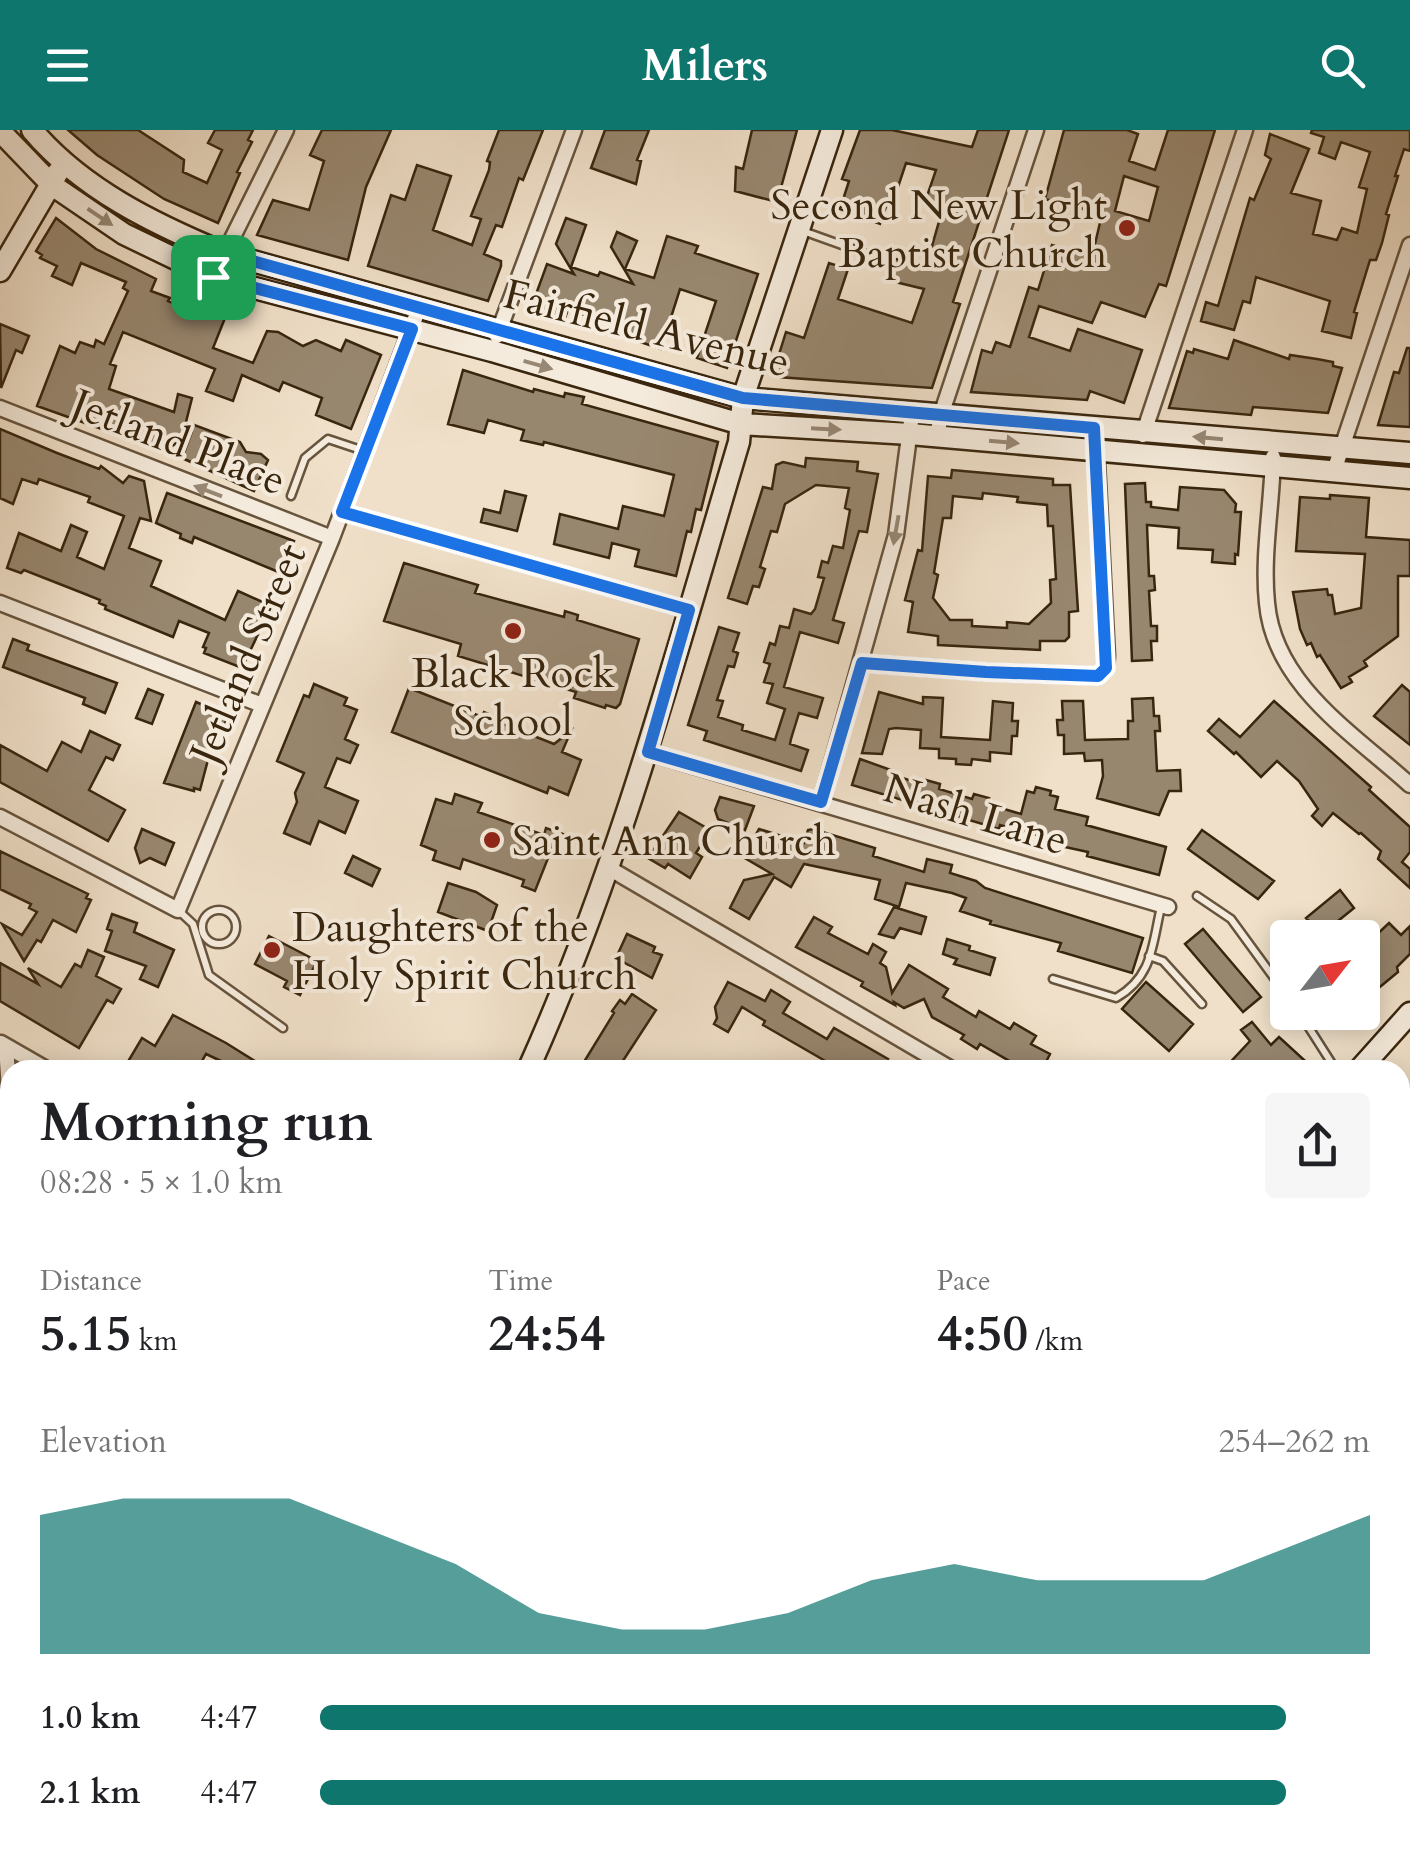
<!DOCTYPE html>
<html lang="en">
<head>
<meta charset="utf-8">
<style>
	:root { --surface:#fff; --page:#f6f6f6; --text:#202124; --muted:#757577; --accent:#0f766e }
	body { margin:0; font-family:Cardo,serif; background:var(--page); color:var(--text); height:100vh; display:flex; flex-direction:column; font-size:38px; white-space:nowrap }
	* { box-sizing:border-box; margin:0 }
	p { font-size:32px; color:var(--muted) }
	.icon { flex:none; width:55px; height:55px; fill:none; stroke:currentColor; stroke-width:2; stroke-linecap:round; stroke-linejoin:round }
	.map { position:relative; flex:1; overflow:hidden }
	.sheet { position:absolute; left:0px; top:930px; width:1410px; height:792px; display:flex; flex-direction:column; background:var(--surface); border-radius:30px 30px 0 0; box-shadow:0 5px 25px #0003 }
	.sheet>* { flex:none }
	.needle { width:65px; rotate:59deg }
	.controls { position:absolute; left:1270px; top:790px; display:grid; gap:20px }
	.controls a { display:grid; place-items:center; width:110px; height:110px; border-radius:10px; background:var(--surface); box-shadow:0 5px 25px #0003; font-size:50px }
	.pin { position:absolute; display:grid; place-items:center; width:85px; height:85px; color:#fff; margin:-42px; border-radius:20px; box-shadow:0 5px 15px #0006 }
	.round { display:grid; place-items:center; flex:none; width:105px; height:105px; border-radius:10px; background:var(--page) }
	.summary { display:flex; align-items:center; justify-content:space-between; height:170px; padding:0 40px }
	h1 { font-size:55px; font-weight:700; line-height:75px }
	.stats { display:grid; grid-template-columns:repeat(3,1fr); gap:15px; height:170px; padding:10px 40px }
	.stats div { display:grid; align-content:center }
	.stats b { font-size:50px; font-weight:700 }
	.stats small { font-size:28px; font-weight:400 }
	.stats p { font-size:28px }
	.chart { height:280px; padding:20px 40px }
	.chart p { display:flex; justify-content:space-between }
	.chart svg { width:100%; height:180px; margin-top:10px; fill:var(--accent); opacity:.7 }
	ul { padding:0 40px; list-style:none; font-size:32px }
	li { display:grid; grid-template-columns:160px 120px 1fr; align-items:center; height:75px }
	li i { height:25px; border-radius:12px; background:var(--accent) }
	header { display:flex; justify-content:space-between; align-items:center; height:130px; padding:0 40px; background:var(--accent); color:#fff; font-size:45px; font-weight:700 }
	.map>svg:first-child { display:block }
	.green { fill:#d1c0a9; stroke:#85735c; stroke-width:2.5 }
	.building { fill:#98876f; stroke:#39260e; stroke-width:2.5; fill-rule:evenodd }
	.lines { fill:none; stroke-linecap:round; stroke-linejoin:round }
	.lane-casing { stroke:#67543d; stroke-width:11 }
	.street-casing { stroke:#67543d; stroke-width:19 }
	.secondary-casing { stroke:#39260e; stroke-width:25 }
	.lane { stroke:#f5ebdc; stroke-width:6 }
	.street { stroke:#f5ebdc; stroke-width:14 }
	.secondary { stroke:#f5ebdc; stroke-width:20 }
	.oneway { fill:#978875 }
	.route-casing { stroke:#fff; stroke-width:20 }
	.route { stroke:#1a73e8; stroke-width:12 }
	.poi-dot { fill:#8f2418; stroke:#f5ebdc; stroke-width:4 }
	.labels { text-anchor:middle; stroke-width:8; stroke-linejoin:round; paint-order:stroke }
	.poi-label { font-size:42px; fill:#39260e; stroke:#f5ebdc; text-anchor:start }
	.street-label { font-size:42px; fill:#39260e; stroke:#f5ebdc }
</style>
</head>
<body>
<header><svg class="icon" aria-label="menu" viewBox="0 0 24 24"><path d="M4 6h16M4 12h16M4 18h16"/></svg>Milers<svg class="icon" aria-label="search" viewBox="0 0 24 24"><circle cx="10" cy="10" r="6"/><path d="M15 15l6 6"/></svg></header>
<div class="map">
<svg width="1410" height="1721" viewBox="0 0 1410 1721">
	<rect width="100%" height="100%" fill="#f0e0c9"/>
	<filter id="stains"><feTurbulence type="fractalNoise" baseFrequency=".002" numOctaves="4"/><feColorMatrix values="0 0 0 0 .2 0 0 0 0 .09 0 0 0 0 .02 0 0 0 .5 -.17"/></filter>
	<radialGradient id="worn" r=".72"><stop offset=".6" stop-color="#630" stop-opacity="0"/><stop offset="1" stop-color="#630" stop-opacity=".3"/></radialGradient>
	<path class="green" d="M679,1712H986V1713L976,1721H666Z"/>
	<path class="building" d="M68,0H138L184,30L183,42L207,53L222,20L208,13L215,0H253L248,10L252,12L237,42L240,43L218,93L164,69L97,25Z
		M322,0H391L366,57L348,130L257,105L273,70L309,80L324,31L310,25Z
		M499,0H543L523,50L519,48L502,97L496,95L484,124L501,131V136L488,171L368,136L391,65L405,70L417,35L451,46L433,100L472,115L481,89L471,86L489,40L490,32L487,31Z
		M605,0H649L637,30L641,31L636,54L591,38Z
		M752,0H797L777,72L735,61L736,37L743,39Z
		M860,0H892L972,17L978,0H1009L953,172L960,174L932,258L778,247L781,236L776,234L786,202L804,208L829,133L848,139L838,169L912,193L924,159L887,150L892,128L926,137L942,81L924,75L936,40L906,33L895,66L890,65L880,94L840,79L849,51L842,49Z
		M1064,0H1127L1138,4L1129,31L1155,40L1168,0H1215L1166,156L1159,154L1145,187L1101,172L1092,193L1039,176L1029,207L1070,221L1078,199L1142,220L1124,273L1090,261L1087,270L971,262L982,220L992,223L996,212L1010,217L1029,157L1038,160L1052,115L1092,127L1102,84L1045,69ZM1124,46L1158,57L1149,91L1115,81Z
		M1312,0H1410V21L1404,19L1395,46H1398L1386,84L1389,85L1382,113L1376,130H1370L1354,182L1357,183L1351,208L1322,201L1330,171L1256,147L1250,173L1243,171L1234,200L1201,191L1206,172L1218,176L1250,68L1254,70L1271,29L1265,25L1270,4L1309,19L1291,63L1321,71L1313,104L1337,110L1342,98L1357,103L1367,59L1359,57L1370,22L1341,12L1335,29L1319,23L1324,7L1311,3Z
		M56,88L96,119L156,149L151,161L170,168L168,171L196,183L201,168L229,178L213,218L253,233L267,201L278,202L303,216L316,210L341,221L346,210L381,225L351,299L316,285L322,268L283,252L279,261L242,245L233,271L206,261L215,239L123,202L110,234L116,236L109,259L174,282L178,264L192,268L186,292L240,312L246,322L261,324L268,330L254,361L182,328L191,304L164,321L37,276L60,216L75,223L80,212L94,217L96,210L104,214L128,161L123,158L126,152L81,133L72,155L52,146L57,136L40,128L42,125L36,121Z
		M566,88L586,95L571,137L598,146L600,142L633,154L611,117L617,102L637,111L625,139L654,148L667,106L698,116L695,123L758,144L727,238L697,228L716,171L680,159L661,219L613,203L615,196L568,179L564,191L531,178L547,134L574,144L556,114Z
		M0,194L29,206L22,223L16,220L1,258Z
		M1234,210L1289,229L1290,225L1317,229L1333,232V236L1342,238L1328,283L1253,277L1251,285L1169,278L1187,221L1193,223L1194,219L1228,229Z
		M1407,218H1410V297L1378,295L1394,242L1399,243Z
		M463,240L533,262L534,259L564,267L565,263L584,267L582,274L718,312L701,380L696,379L691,402L687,401L676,446L635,436L639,420L612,413L609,428L554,414L560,384L618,399L623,376L664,386L674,345L544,312L543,315L521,310L524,300L488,290L484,303L448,294Z
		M0,299L57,323L99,339L101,336L123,353L129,346L144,351L151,391L140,388L129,418L161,431L151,456L225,490L238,461L267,474L265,477L270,479L242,538L204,523L206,518L203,517L209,503L179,491L173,507L105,479L106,476L99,473L100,470L80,462L24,440L21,443L7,438L19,403L61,421L71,395L87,402L77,427L104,439L124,386L88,372L90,367L39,349L37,354L22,349L13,374L0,368Z
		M806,328L858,332L857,341L878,344L867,402L859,401L833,490L844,493L838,513L800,502L784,557L823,568L817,588L799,583L791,609L790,614L808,620L801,641L704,610L707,601L688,595L719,497L739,503L733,521L738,523L734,537L728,536L717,570L723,571L718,587L743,595L742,600L775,610L785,579L767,573L773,554L764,552L770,534L764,532L770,513L775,515L780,496L789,498L794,479L811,484L815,479L824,448L818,447L822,431L828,433L833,416L843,418L850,380L845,378L849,358L816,355L785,374L777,402L771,401L760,437L765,439L759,457L753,456L747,474L728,468L763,357L772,359L776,335L783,332L805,337Z
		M952,340L1053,349V355H1070L1078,481L1069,482V507L1065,511H1040V520L938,515V506L908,502L913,472L905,470L918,420L922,421L928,346L951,348ZM983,363L1018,367L1017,372L1047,375L1048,396H1053L1056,449L1050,450L1051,473L1029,494L1007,492V498L972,496V490H950L933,468L938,445L934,443L943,388H951L953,366L982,369Z
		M1145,353L1146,372H1151V377L1178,380L1180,357L1224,360L1236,374L1235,382H1241L1238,425L1235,424V434L1212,432L1213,420L1178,418L1179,398L1147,395L1149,446H1154L1155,460L1149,461L1151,496H1157V511H1151L1152,530L1132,531L1125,354Z
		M505,361L526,366L517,401L481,392L484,379L500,383Z
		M167,363L294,411L281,443L194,407L192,413L180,408L181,404L156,393Z
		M1330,365L1369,368L1366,407L1410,410V446H1398V506L1364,531L1367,536L1349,547L1352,552L1341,558L1320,525L1317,527L1311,513L1307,515L1300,499L1293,462L1327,459L1328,465H1332L1335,484L1361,478L1365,424L1296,421L1300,367L1330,369Z
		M404,433L478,455L475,463L564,487L565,481L578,485L577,490L639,509L620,574L616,578L606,575L605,578L574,568L576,562L458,526L461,514L384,491Z
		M13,509L29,515L27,520L117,553L105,583L83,574L85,568L3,537Z
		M314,554L347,568L344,575L357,580L345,609L358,615L350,633L337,628L325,657L358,671L345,703L319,691L310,714L284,703L297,672L295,663L304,643L277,631L304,565L309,567Z
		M1402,555L1410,562V615L1374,586Z
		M409,558L482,587L484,582L504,590L503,594L554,614L571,601L562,622L581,630L568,665L549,657L547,663L392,602Z
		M148,559L163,565L152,594L136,588Z
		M879,562L923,574V567L943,568L941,607L990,610L993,571L1013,573L1012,591H1018L1017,606H1012L1011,624L990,622V631L972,629L971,635L956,634V629L939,628V619L920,618L921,600L896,598L889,599L882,624L862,623Z
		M1153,568L1154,586H1159L1160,601H1155L1157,641L1180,640L1181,661H1169L1159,685L1097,668L1103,646L1102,630L1085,631L1084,623L1064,624V605H1058L1057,590H1063L1062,571H1083L1085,610L1128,609V591H1133L1132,569Z
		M1274,571L1371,657L1369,660L1410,697V722L1402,732L1410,739V758L1378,729L1381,721L1361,703L1359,704L1333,683L1322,696L1312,686L1318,679L1299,651L1277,631L1261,647L1236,622L1234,624L1208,601L1219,589L1240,607Z
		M196,572L224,584L223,587L227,589L209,626L200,660L194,658V661L164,653Z
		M90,601L120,615L113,630L106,627L89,660L125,680L108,711L0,652V615L47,641L62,612L81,622Z
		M860,629L891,640L890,644L924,655L926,650L940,654L939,659L972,669L974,664L989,668L987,674L1021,684L1027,661L1034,663L1036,657L1051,661L1050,665L1058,667L1055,679L1088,687L1086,695L1166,717L1159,745L1087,726L1088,722L1065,717V713L1060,711L1000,695L999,699L852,655Z
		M455,664L482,673L478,682L544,705L546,698L563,704L557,720L552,718L535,761L522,756L524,750L463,729L460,739L433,730L436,721L421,715L436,669L452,674Z
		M720,667L754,676L745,700L718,689L715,680Z
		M679,682L710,700L696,723L702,727L690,748L668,734L665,738L648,728Z
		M142,699L174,713L165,735L150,728L140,733L135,718Z
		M759,699L804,713L808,700L813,699L875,718L873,726L924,742L927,729L952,735L950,743L976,751L985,758L1143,808L1132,843L1058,821L1061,813L990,794L991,791L960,781L966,768L952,763L906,753L899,777L875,769L880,750L804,734L791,757L774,747L749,789L730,778L744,750L772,744L743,727Z
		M1202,700L1274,751L1258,769L1188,719Z
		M0,721L88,764L86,768L91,770L76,802L53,790L41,812L37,810L24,831L2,794L22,805L37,782L29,778L31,774L0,759Z
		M353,726L380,739L372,756L345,743Z
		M448,753L476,762L497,775L488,801L438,782Z
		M1340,760L1354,778L1317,808L1307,795L1310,792L1306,788Z
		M894,777L926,787L921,804L900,798L894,808L879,804Z
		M112,784L137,793L134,802L174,820L158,857L140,849L146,836L105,821L112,801L107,799Z
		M814,787L832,797L828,803L868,824L873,814L886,822L880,833L886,837L892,863L909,835L948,859L943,867L976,887L979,881L1010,899L1014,893L1036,906L1031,914L1050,924L1047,930L1064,940H1025L980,914L977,919L961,909L964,905L932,887L924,869L904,878L894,872L895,875L861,856L863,852L796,817Z
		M1389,793L1401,805L1410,796V824L1397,837L1398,842L1375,861L1378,865L1362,877V806L1369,812Z
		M1203,799L1261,867L1243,882L1185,814Z
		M627,804L655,817L653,822L662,825L652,848L616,828Z
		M269,806L317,831L300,865L284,857L287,851L255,834Z
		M947,809L970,816L969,820L995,828L990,845L954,834L957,829L943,824Z
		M88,820L104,827L96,846L121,859L113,873L107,870L79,918L0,871V833L38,854L28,838L61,857L75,834L81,837Z
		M728,852L765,871L771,860L790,872L783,883L827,909L834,898L888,929L883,940H841L763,895L765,891L742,877L728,902L714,894L717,888L715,877Z
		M1146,852L1193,894L1169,921L1122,879Z
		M632,864L656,880L617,940H579L614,883L612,881L620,870L625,874Z
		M173,885L226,913L269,940H240L206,924L197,940H123L142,908L155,916Z
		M1252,892L1271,915L1279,907L1315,940H1223L1250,911L1241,900Z"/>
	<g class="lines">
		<g class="lane-casing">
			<path id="lane" d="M800,100L881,129
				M291,366L305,328L328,309L364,321
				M1197,766L1231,789L1288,867
				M202 797a17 17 0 1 1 34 0a17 17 0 1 1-34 0Z
				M179,781L193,794L209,845L283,898
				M1149,826L1163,831L1202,874
				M1053,849L1116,868C1153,847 1152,815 1161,777
				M1299,882L1336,940"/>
		</g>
		<g class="street-casing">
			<path id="street" d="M213,147L286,0
				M497,206L574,0
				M0,278L332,408
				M1143,305L1245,0
				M937,306L941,285L1036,0
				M1273,327C1272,375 1262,426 1267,473C1274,555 1354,604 1410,655
				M1334,341L1410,115
				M342,382L689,480
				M0,473L262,575
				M862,533L986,542L1098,546L1106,538L1107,526L1096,312
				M647,622L1168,777
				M821,672L896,405L912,284
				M0,687L178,780L332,408L419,178
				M607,737L953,940
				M1,913L48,940
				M6,916L10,974
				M1400,1048L1410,1057
				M0,1207L10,1206
				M1400,1457L1410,1447
				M1400,1524L1410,1535
				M0,1712L10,1711
				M195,1712L197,1721"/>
		</g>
		<g class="secondary-casing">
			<path id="secondary" d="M32,0C82,59 154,94 224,123L743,268L1410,323
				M0,1L52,55L124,104L213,147L492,221L741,294L910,304L1410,348
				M0,141L58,42
				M528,940C619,738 676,523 739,312L743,268L832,0
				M1359,940L1410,883
				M0,1406L10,1405
				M518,1712L521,1721
				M625,1721L640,1712"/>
		</g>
		<use href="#lane" class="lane"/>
		<use href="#street" class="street"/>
		<use href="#secondary" class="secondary"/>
	</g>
	<defs><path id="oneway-solid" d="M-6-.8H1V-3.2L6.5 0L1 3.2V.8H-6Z" transform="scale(2.5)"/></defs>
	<g class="oneway">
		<use href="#oneway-solid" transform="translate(100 87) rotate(34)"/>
		<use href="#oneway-solid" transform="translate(538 235) rotate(16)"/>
		<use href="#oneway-solid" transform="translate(826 299) rotate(3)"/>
		<use href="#oneway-solid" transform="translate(1208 308) rotate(-175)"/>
		<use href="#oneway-solid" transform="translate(1004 312) rotate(5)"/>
		<use href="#oneway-solid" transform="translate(208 361) rotate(-159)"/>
		<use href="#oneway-solid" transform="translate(896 400) rotate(100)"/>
	</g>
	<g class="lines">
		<g class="route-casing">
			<path id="route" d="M224,123L743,268L1094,298L1106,538L1098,546L986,542L862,533L821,672L648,622L689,480L342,382L412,199L213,147Z"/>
		</g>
		<use href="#route" class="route"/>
	</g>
	<g class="poi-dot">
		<circle cx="1127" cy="98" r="10"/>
		<circle cx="513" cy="501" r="10"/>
		<circle cx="492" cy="710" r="10"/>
		<circle cx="272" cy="820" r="10"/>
	</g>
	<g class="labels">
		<g class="poi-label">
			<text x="1107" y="89" text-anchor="end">Second New Light<tspan x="1107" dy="48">Baptist Church</tspan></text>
			<text x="513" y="557" text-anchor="middle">Black Rock<tspan x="513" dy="48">School</tspan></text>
			<text x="512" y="725">Saint Ann Church</text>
			<text x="292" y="811">Daughters of the<tspan x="292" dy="48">Holy Spirit Church</tspan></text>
		</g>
		<g class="street-label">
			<text transform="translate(647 197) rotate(14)" y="15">Fairfield Avenue</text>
			<text transform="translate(179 311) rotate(21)" y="15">Jetland Place</text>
			<text transform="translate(247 523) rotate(-67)" y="15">Jetland Street</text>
			<text transform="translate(976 683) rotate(17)" y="15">Nash Lane</text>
		</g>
	</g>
	<rect width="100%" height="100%" filter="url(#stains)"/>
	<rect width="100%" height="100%" fill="url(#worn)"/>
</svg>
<div class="controls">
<a><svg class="needle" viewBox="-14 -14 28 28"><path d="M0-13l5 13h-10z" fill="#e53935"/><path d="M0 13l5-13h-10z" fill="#757577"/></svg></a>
</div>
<div class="pin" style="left:213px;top:147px;background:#1e9e55"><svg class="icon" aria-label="arrive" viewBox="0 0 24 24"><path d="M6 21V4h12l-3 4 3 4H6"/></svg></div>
<section class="sheet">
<div class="summary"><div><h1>Morning run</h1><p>08:28 · 5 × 1.0 km</p></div><a class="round"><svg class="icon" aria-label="share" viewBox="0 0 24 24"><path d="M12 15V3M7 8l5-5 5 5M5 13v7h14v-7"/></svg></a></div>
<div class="stats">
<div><p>Distance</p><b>5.15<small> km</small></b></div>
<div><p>Time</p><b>24:54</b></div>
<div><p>Pace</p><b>4:50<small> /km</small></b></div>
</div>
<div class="chart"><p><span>Elevation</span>254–262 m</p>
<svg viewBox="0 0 160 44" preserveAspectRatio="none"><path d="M0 44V10L10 6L20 6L30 6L40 14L50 22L60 34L70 38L80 38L90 34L100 26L110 22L120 26L130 26L140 26L150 18L160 10V44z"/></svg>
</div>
<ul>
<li><b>1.0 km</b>4:47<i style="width:92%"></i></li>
<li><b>2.1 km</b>4:47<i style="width:92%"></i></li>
</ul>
</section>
</div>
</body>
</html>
